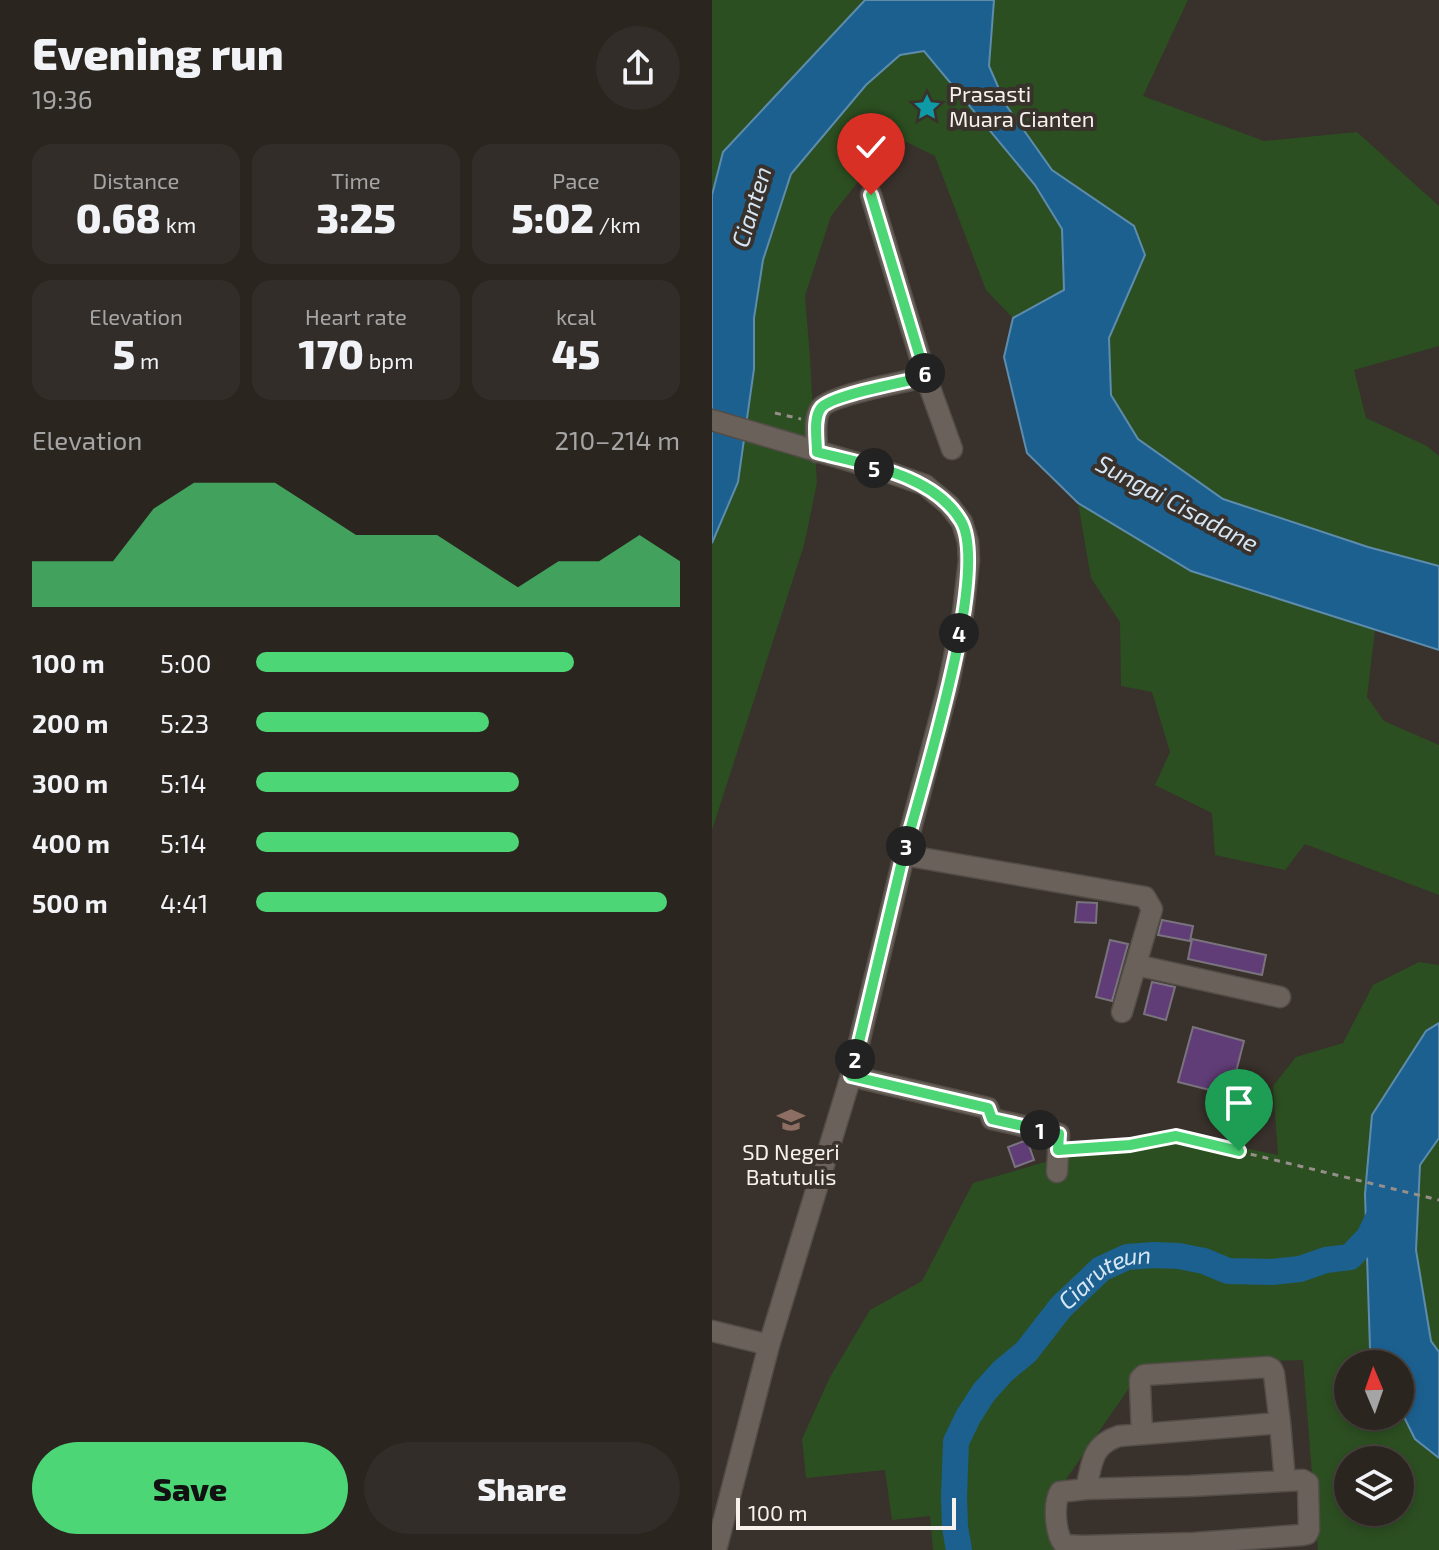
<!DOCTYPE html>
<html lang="en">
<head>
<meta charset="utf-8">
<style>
	:root { --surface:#2b2520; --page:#332d29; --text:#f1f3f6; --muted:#a6a5a5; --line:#47423e; --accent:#4cd676 }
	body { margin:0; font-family:"Exo 2",sans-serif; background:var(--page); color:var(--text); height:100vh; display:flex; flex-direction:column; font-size:30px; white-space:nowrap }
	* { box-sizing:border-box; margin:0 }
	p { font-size:26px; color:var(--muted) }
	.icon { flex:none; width:44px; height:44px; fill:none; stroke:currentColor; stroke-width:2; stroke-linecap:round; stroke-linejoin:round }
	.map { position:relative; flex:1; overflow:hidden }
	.sheet { display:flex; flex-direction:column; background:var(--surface); width:712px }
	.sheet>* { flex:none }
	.needle { width:52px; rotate:358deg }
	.tools { position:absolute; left:622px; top:1350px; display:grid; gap:16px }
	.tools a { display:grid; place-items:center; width:80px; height:80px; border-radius:50%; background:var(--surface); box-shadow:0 4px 12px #0003,0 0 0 2px var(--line); font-size:40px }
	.scale { position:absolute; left:24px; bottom:20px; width:220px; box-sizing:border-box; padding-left:8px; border:4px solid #f6f1ed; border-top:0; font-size:22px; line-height:28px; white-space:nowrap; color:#f6f1ed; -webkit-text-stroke:6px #39312b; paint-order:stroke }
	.pin { position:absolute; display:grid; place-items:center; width:68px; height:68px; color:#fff; margin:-82px -34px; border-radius:50% 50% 50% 0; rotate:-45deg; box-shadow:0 0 8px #0007 }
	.pin .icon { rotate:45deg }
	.km { position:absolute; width:40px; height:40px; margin:-20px; border-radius:50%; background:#222; color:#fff; font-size:22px; line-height:40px; text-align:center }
	.round { display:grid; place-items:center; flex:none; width:84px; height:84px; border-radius:42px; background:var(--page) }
	.head { display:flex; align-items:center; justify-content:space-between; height:136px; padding:0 32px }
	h1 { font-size:44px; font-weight:800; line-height:60px }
	.stats { display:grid; grid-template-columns:repeat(3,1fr); gap:12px; height:136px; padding:8px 32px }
	.stats div { display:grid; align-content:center; border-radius:20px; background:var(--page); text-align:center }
	.stats b { font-size:40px; font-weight:800 }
	.stats small { font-size:22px; font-weight:400 }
	.stats p { font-size:22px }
	.chart { height:224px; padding:16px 32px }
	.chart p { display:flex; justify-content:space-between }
	.chart svg { width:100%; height:144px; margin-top:8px; fill:var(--accent); opacity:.7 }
	.button { display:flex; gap:16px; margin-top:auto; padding:16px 32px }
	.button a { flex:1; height:92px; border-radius:48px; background:var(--accent); color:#111; font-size:32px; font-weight:800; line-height:92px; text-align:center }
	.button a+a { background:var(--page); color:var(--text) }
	ul { padding:0 32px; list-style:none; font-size:26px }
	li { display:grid; grid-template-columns:128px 96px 1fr; align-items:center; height:60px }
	li i { height:20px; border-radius:10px; background:var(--accent) }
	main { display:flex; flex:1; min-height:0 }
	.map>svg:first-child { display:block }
	.green { fill:#2c4f21; fill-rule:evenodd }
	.water { fill:#1c6090; stroke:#5d8cac; stroke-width:2 }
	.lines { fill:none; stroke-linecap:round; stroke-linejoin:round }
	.river { stroke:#1c6090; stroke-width:26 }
	.building { fill:#613d77; stroke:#79737d; stroke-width:2 }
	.minor-casing { stroke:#534d47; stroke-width:23 }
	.path { stroke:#968f8a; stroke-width:3; stroke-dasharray:6 6; stroke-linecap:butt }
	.minor { stroke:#6a615a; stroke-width:20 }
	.route-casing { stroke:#fff; stroke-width:16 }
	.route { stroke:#4cd676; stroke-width:10 }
	.labels { text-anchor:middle; stroke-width:8; stroke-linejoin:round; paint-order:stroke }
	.poi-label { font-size:22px; fill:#f6f1ed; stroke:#39312b; text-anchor:start }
	.water-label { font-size:24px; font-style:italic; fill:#d6e6f4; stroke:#39312b }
</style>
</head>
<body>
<main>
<section class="sheet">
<div class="head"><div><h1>Evening run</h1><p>19:36</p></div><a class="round"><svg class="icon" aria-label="share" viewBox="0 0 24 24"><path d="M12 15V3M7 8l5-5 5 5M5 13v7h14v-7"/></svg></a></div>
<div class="stats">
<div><p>Distance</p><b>0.68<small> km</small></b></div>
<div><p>Time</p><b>3:25</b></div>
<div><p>Pace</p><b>5:02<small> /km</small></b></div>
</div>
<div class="stats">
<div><p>Elevation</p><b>5<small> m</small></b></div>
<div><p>Heart rate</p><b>170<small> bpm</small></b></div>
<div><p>kcal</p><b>45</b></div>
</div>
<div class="chart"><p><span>Elevation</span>210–214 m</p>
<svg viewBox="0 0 160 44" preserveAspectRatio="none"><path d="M0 44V30L10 30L20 30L30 14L40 6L50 6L60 6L70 14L80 22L90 22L100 22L110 30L120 38L130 30L140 30L150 22L160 30V44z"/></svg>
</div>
<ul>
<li><b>100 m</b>5:00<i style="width:75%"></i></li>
<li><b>200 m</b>5:23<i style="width:55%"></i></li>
<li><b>300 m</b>5:14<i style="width:62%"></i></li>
<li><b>400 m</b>5:14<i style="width:62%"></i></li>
<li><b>500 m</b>4:41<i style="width:97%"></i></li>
</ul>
<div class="button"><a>Save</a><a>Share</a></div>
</section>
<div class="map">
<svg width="727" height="1550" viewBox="0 0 727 1550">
	<rect width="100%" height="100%" fill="#39312b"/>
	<path class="green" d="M0,0H153L11,152L0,195Z
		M282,0H476L431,96L552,141L645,132L727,206V346L642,370L654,418L715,446L727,456V566L656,547L511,499L426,439L399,395L397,338L433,255L422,226L340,170L294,105L277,66Z
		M212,51L323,185L350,229L352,290L301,318L274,290L223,156L182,136L119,216L93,296L98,358L105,483L92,545L0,830V543L26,482L42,369V318L51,260L79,174L154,85L188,55Z
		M366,503L479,571L663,630L655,697L672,721L727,745V895L593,844L573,870L503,855L500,813L443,785L458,752L440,692L409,686L408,622L379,578Z
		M707,962L727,965V1023L714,1031L660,1115L653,1194L658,1348L666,1364H636V1416H688V1409L703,1439L727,1458V1550H606L591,1360L433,1365L348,1488L343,1550H221L218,1516L180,1520L173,1470L94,1478L90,1439L118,1377L158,1310L210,1281L261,1183L340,1160L468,1135L566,1155L561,1086L584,1057L631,1043L661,985ZM636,1460H688V1512H636Z
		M727,1138V1352L719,1341L704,1250L708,1165Z"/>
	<path class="water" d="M153,0H282L277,66L294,105L340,170L422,226L433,255L397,338L399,395L426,439L511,499L656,547L727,566V650L479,571L366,503L315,453L292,357L301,318L352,290L350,229L323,185L212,51L188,55L154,85L79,174L51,260L42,318V369L26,482L0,543V195L11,152Z
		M727,1023V1138L708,1165L704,1250L719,1341L727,1352V1458L703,1439L688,1409V1364H666L658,1348L653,1194L660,1115L714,1031Z"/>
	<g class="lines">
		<path class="river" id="s1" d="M247,1550L243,1527L242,1497L244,1442L256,1417L272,1392L291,1371L314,1352L349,1307L389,1269L415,1257L442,1255L467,1256L492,1261L516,1271L560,1272L588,1269L614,1260L638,1257L657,1237L670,1210"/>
	</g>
	<path class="building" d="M365,902L385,903L384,923L363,922Z
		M450,920L481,926L478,941L446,935Z
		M480,939L554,955L550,975L476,959Z
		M398,940L416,944L400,1001L384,997Z
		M440,982L463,987L454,1020L432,1014Z
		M481,1027L532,1041L518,1095L466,1082Z
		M315,1140L322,1160L303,1167L296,1147Z"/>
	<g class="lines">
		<g class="minor-casing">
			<path id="minor" d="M159,195L214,377L240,449
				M0,420L179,473L213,485L237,505L250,522L256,542L257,560L251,613L236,687L192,855L139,1076L57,1345L4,1550
				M105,452C105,439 101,418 109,408C119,395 196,381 214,377
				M192,855L433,897L440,909L410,1012
				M424,965L568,997
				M139,1076L276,1108L280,1119L347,1134L345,1172
				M0,1331L57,1345
				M430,1434L428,1385V1379L432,1375L556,1367L560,1369L562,1374L568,1423
				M591,1480L596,1483L597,1530L595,1534L590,1535L482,1543L370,1546L353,1545C343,1536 341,1504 348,1492L374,1489L478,1486Z
				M374,1489C380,1464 379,1445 407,1436L568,1423L573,1481"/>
		</g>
		<path class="path" d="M63,413L89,419
			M362,1149L418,1145L464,1136L727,1200"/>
		<use href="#minor" class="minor"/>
	</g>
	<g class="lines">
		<g class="route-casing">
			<path id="route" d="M159,195L214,377C196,381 119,395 109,408C101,418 105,440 105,452C153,465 221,474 249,521C279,572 207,793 191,857C173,930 157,1003 139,1076L276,1108L280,1119L347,1134L346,1150L418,1145L464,1136L527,1151"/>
		</g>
		<use href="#route" class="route"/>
	</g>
	<defs>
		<g id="sight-bare" transform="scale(2.16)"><path d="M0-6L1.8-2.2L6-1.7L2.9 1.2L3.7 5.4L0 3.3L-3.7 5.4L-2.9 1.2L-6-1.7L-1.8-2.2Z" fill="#0f9aa8" stroke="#39312b" stroke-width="2.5" paint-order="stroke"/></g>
		<g id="school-bare" transform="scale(2.16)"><path d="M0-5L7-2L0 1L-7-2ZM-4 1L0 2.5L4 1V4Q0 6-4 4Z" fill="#8d6e63" stroke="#39312b" stroke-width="2.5" paint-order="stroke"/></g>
	</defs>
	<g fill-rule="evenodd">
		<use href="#sight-bare" x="215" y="107"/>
		<use href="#school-bare" x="79" y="1120"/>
	</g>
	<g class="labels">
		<g class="poi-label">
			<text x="237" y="102">Prasasti<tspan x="237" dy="25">Muara Cianten</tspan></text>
			<text x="79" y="1160" text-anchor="middle">SD Negeri<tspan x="79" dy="25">Batutulis</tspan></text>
		</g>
		<g class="water-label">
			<text transform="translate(40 207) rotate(-73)" y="8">Cianten</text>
			<text transform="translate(465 504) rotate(28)" y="8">Sungai Cisadane</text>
			<text dy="8" stroke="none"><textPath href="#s1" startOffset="336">Ciaruteun</textPath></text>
		</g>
	</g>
</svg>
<div class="tools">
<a><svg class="needle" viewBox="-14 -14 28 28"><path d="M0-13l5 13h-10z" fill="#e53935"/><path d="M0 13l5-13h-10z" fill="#a6a5a5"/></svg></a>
<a><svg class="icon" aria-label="layers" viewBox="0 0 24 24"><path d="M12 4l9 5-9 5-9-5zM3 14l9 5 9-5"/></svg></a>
</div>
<div class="scale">100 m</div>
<div class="pin" style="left:527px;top:1151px;background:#1e9e55"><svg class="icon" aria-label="arrive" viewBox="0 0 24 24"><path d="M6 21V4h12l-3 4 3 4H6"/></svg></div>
<div class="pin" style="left:159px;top:195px;background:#d93025"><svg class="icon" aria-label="check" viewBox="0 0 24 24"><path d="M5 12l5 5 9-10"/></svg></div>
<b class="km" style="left:328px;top:1130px">1</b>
<b class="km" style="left:143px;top:1059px">2</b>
<b class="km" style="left:194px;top:846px">3</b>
<b class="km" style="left:247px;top:633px">4</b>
<b class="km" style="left:162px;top:468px">5</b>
<b class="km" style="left:213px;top:373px">6</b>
</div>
</main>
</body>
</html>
